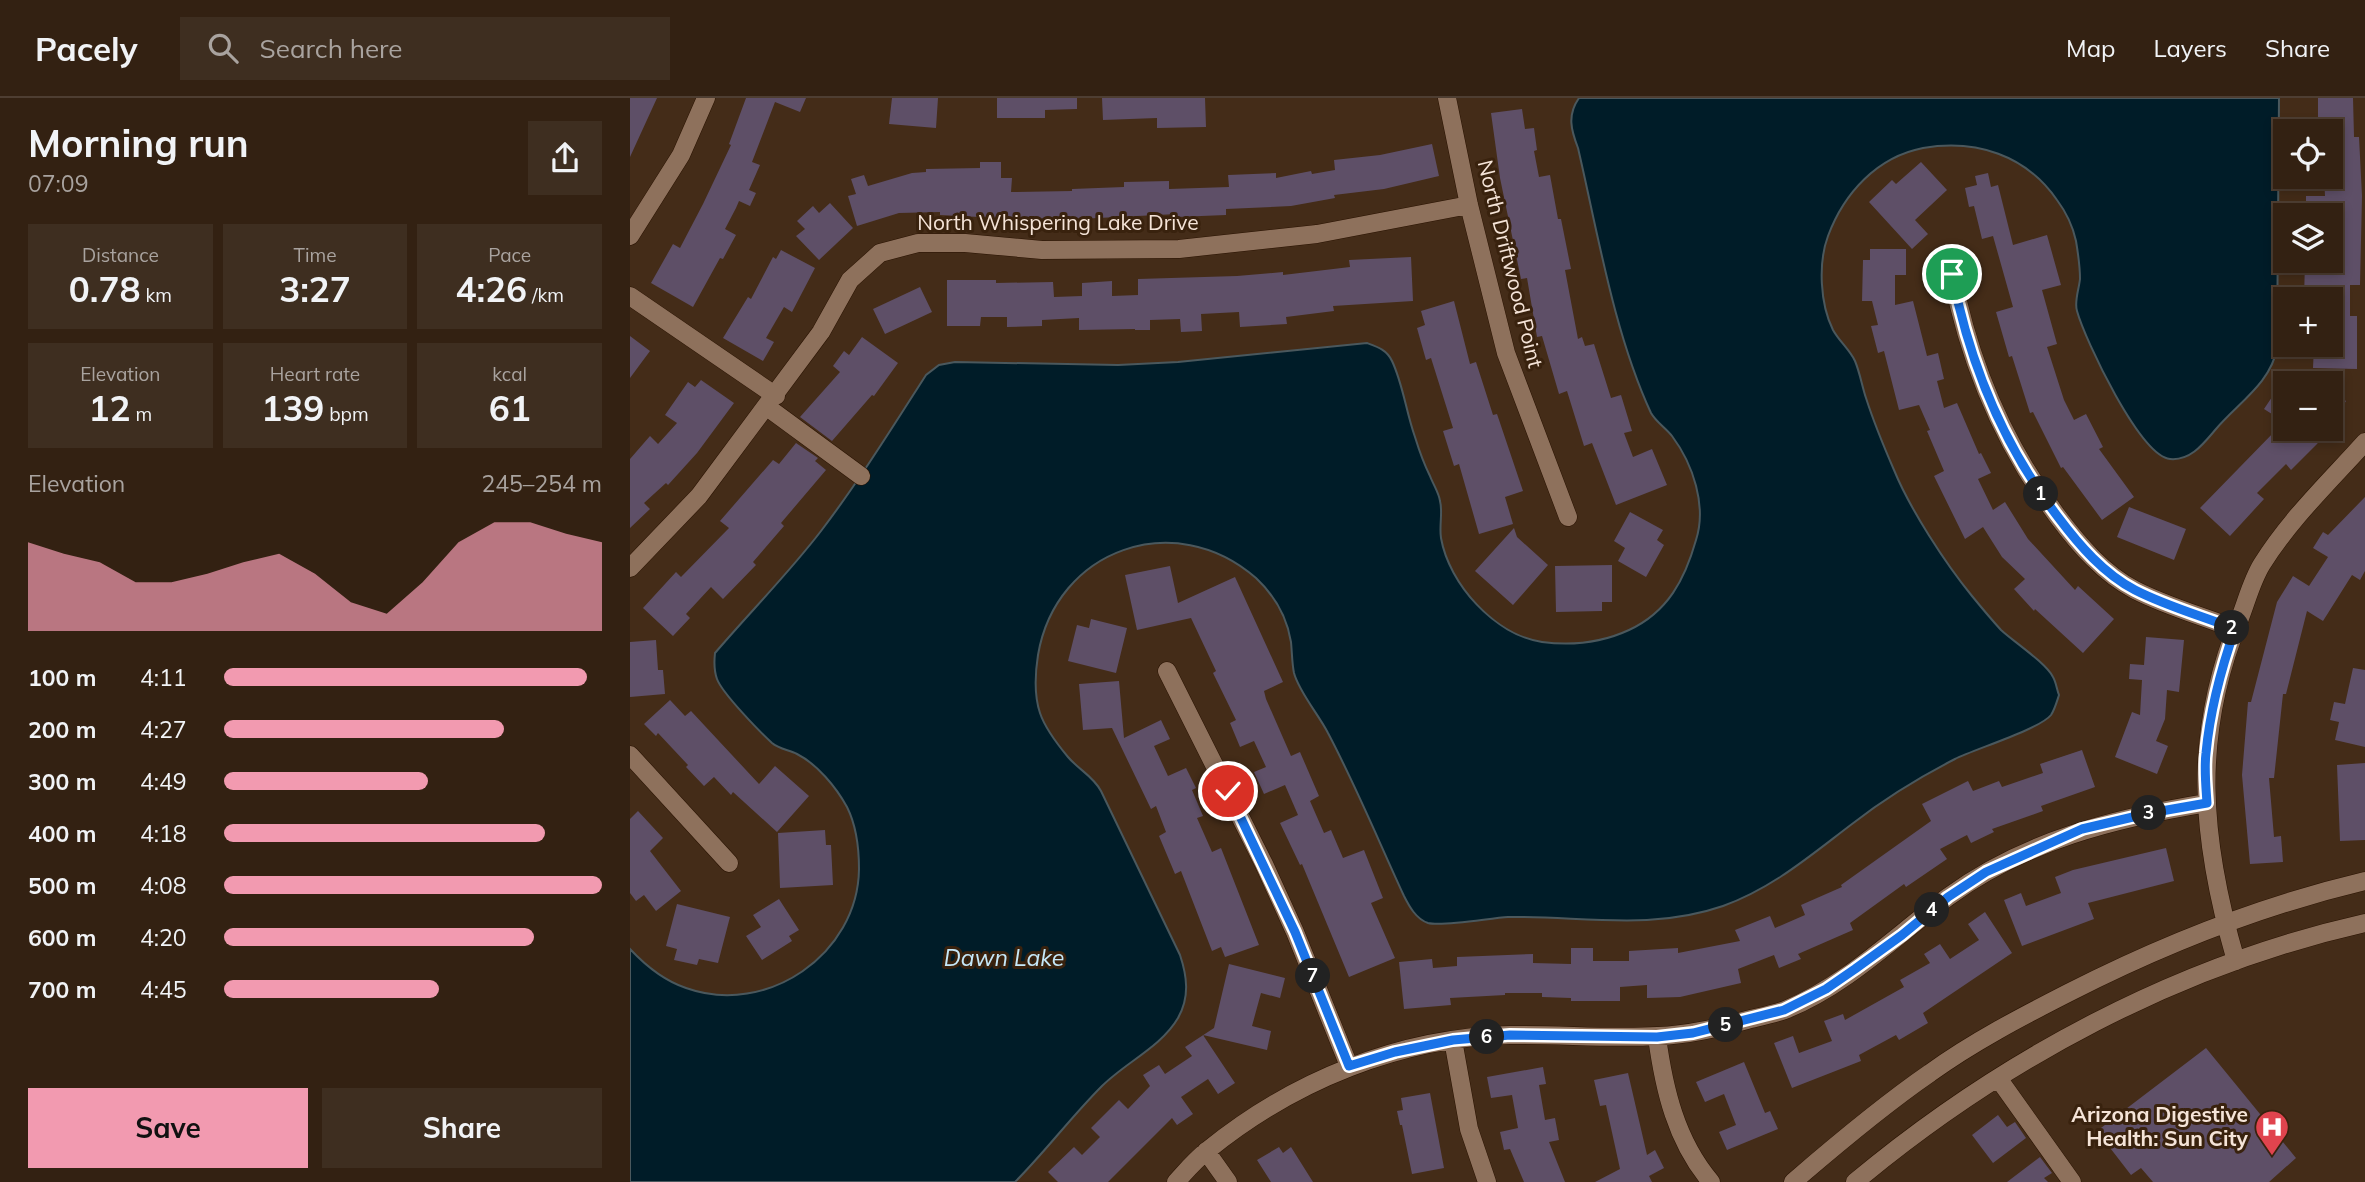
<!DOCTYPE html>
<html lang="en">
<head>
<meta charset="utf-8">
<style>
	:root { --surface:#332112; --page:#3e2e20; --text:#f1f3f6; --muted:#a9a39f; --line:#4e3e32; --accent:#f29ab0 }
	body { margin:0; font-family:Mulish,sans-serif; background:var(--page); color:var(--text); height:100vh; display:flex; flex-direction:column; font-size:26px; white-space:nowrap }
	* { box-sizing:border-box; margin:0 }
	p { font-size:23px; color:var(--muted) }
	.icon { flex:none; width:38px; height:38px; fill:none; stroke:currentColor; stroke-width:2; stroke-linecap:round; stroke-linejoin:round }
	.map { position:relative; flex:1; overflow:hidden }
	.sheet { display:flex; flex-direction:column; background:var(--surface); width:630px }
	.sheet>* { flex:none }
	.controls { position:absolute; left:1643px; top:21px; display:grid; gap:14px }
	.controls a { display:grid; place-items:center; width:70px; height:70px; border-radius:0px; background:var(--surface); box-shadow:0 4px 10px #0003,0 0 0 2px var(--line); font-size:35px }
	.pin { position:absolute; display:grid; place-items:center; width:60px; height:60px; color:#fff; margin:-30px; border:4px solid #fff; border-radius:50%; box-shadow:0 2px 7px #0007 }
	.km { position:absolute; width:35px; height:35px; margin:-18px; border-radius:50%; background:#222; color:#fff; font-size:19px; line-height:35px; text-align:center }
	.round { display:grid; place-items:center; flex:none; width:74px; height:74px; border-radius:0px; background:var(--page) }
	.headline { display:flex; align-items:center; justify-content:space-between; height:119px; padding:0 28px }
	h1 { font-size:38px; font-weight:700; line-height:52px }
	.metrics { display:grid; grid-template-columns:repeat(3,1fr); gap:10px; height:119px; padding:7px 28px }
	.metrics div { display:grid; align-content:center; border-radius:0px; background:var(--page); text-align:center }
	.metrics b { font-size:35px; font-weight:700 }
	.metrics small { font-size:19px; font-weight:400 }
	.metrics p { font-size:19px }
	.chart { height:196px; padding:14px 28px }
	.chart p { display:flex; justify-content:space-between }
	.chart svg { width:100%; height:126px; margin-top:7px; fill:var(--accent); opacity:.7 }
	.primary-button { display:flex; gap:14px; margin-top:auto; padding:14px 28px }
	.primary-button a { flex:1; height:80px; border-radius:0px; background:var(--accent); color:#111; font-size:28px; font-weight:700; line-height:80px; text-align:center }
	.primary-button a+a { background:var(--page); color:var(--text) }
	ul { padding:0 28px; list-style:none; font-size:23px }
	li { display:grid; grid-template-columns:112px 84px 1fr; align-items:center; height:52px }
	li i { height:18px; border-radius:9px; background:var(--accent) }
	header { display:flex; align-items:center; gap:42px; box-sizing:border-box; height:98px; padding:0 35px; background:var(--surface); border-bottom:2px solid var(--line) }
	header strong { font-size:33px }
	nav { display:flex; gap:38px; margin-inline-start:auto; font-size:24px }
	.search { width:490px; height:63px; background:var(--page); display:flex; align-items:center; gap:18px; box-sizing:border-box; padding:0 24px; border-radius:0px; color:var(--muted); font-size:26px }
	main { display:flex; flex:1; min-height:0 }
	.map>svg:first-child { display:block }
	.water { fill:#001c28; stroke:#4a585d; stroke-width:2 }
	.building { fill:#5e4f67 }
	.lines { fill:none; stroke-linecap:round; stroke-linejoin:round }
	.minor-casing { stroke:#2a1302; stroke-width:19 }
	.minor { stroke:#8e715c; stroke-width:18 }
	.route-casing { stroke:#fff; stroke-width:14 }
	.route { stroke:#1a73e8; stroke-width:9 }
	.labels { text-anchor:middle; stroke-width:6; stroke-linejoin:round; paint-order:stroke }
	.street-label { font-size:21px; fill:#f5e4d8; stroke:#39220e }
	.poi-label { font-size:21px; font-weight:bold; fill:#f5e4d8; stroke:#39220e; text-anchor:end }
	.water-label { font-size:23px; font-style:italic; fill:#c5e8f9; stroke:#39220e }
</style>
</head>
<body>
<header>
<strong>Pacely</strong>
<div class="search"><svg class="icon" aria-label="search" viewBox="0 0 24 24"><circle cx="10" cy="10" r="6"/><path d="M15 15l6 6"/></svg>Search here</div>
<nav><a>Map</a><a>Layers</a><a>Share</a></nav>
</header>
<main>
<section class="sheet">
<div class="headline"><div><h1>Morning run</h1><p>07:09</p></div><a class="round"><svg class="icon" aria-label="share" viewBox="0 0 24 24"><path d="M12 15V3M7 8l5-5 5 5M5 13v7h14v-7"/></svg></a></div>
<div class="metrics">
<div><p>Distance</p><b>0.78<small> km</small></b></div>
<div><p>Time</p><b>3:27</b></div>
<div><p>Pace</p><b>4:26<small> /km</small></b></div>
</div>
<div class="metrics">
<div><p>Elevation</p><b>12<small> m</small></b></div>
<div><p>Heart rate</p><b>139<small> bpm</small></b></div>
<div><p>kcal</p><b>61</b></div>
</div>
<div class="chart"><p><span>Elevation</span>245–254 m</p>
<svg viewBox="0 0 160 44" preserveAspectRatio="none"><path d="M0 44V13L10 17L20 20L30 27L40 27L50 24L60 20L70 17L80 24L90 34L100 38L110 27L120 13L130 6L140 6L150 10L160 13V44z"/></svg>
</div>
<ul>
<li><b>100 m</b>4:11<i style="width:96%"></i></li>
<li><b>200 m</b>4:27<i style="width:74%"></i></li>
<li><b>300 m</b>4:49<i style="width:54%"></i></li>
<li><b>400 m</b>4:18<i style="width:85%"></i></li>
<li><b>500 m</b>4:08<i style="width:100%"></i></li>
<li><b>600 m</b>4:20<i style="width:82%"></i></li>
<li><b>700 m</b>4:45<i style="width:57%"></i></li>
</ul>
<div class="primary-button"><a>Save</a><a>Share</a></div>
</section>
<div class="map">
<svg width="1735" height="1084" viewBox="0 0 1735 1084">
	<rect width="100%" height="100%" fill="#442c18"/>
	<path class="water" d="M949,0H1649L1647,250C1641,285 1608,305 1586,331C1574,345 1561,363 1540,361C1510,358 1455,242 1447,213C1444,204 1449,191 1450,181C1450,169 1448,155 1446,143C1443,129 1436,114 1427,102C1396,57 1346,41 1293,50C1247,59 1214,95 1198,138C1188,165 1190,206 1203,232C1209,243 1220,252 1225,263C1230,275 1232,288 1236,300C1244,325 1254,349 1264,372C1280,411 1315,465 1342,498C1351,509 1361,521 1371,532C1384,544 1416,565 1423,579C1426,584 1427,592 1429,597C1427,603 1425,611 1421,617C1410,631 1345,651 1325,661C1290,679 1254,701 1222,726C1181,757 1143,790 1093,808C1021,833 952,818 878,819C860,820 813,829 798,825C786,821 779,808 774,798C749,744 726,688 698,635C689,617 669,594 664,575C662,566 662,554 661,544C657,519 644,497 626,480C545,409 426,451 408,557C405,576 404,597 410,615C415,630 428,647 438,659C449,672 463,678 471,693L550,857C557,878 560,899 548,920C531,949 496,964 472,988C441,1019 415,1054 385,1084H0V851C15,867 35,883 56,890C137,919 228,856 229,771C229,752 226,727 217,709C206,689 187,666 167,656C159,652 149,651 142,645C130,634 92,595 87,581C84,573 84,564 85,555C120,514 158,476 191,433C229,383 262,330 296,277L309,267L325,264L488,267L548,264L737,245C748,249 757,252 762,263C773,286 776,314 785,339C789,352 794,366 800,378C803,386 809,395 810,403C813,414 809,428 811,440C819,486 865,537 912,544C943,548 971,545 999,532C1038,514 1055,481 1066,442C1077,408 1063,366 1042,338C1036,330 1026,324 1021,315C984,235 968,136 948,50C941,32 937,17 949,0Z"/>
	<path class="building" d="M0,0H27L0,59Z
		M116,0H176L170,14L145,4L122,64L130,67L119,92L126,95L120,108L109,103L106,110L95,131L106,137L93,161L90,160L63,209L21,185L43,146L50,150L73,106L101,47L99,46Z
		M262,0H308L306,30L259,26Z
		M367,0H447V11L415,12V20H367Z
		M472,0H575L576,29L527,30V20L473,22Z
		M1688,0H1723L1724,39H1729L1732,98L1730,187H1720V218H1727V271L1683,270L1684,247H1701V201H1674L1675,163H1701V117H1676V98H1695L1694,79H1701V33H1695V20L1688,19Z
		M892,11L895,31L904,30L907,52L904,53L909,79L920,77L928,121H931L941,171L935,172L948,241L952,239L955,248L964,246L981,300L991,297L1002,333L994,335L1003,359L1022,351L1037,387L986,407L962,345L954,348L937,293L929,296L912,238L907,239L897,180L891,181L870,80L861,15Z
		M802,46L809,78L754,91L704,97L705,100L661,108L596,111V117L547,119V116L389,124V121L310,117V114L269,115L227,128L218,98L226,96L221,81L234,77L238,88L282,75L296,74V71L350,70V64H371V80H382L381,94L442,93V91L494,89V84L539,83V91L599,89L598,77L646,75V80L681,73L682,76L705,72L704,62L750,57Z
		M1291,64L1317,92L1285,122L1298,136L1282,151L1239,104L1262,82L1266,86Z
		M1358,75L1361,89L1368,87L1383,147L1417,137L1431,187L1412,192L1427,246L1417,249L1434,302L1444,322L1456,316L1473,349L1469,351L1504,399L1472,422L1433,369L1431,370L1403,314L1400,315L1382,258L1379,259L1366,214L1383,209L1363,138L1352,141L1344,108L1339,109L1335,90L1347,87L1345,78Z
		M200,105L223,130L189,162L166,138L175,131L167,123L183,108L189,115Z
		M1240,151H1276V177H1265V207L1283,203L1297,258L1308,255L1314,281L1307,283L1314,310L1327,305L1349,356L1351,355L1361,375L1348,381L1363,412L1375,404L1398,441L1445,492L1448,488L1484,521L1453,555L1405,511L1404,513L1384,491L1395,481L1372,459L1353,429L1335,441L1304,378L1314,373L1297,333L1300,332L1289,307L1269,312L1254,253L1248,255L1241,228L1248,227L1242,203H1232L1233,162H1240Z
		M151,152L185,170L162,214L154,209L136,240L144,244L133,263L93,240L118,199L121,201L143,159L146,161Z
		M781,159L783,203L703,208L704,213L656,219L657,226L610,229L609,214L571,216L572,233L551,234L550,221L520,222V232H505V231L449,232V220L412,222V228L377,229V219H351L350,228H317V182H366V185L423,184L424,199L452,198V185L482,183V198L508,197V181L607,178L653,174V177L720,169L719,162Z
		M290,189L302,214L255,236L243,211Z
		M824,203L840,266L846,264L863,317L867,316L893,393L875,399L883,426L849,436L829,366L824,368L813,333L823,330L801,260L796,262L787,230L795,227L791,213Z
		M0,238L20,253L0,280Z
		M232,239L268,265L244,298L242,297L202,343L170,319L210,274L203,268L214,253L219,257Z
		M1656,278V325L1634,311Z
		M71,282L104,305L67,355L38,387L36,385L14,405L20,411L0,430V361L20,338L28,346L47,325L35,317L58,284L65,289Z
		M1701,293L1716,303L1701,326Z
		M1647,331H1698L1687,346L1661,372L1656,366L1627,395L1634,401L1600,438L1570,410Z
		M166,345L188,360L185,363L196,372L151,425L154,428L123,464L126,467L93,501L81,489L56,516L60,520L43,538L13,510L46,474L51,479L99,430L90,423L143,362L149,366Z
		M1735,399V473L1730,482L1722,477L1693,523L1677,513L1656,596H1653L1644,680H1639L1644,739L1651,738L1653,764L1620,766L1612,677L1618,604H1621L1647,504L1663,478L1679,488L1698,459L1683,450L1693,434L1698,437Z
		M1499,409L1556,431L1544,462L1487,439Z
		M1000,414L1033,432L1027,442L1034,447L1016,479L988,463L995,450L984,443Z
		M884,430L887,439L918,467L883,507L845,473Z
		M982,467V504H972V513L926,514L925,468Z
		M540,468L548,505L605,479L653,584L634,593L636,601L661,658L670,654L689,698L680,703L694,735L701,732L713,760L734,752L753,800L741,805L765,860L719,879L672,766L670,767L650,725L668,717L655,687L634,696L624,674L636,669L624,643L610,649L600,625L606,622L583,575L586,573L561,520L507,532L495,477Z
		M461,521L497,530L486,575L438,563L447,527L459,530Z
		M1516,539L1554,542L1549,594L1537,592L1535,621L1526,643L1538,648L1527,676L1485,659L1502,614L1510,617L1512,582L1499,581L1500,566L1514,567Z
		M26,542L28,572H33L35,596L0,599V544Z
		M1723,570L1735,572V649L1705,642L1709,624L1700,622L1704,604L1715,606Z
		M489,583L494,640L531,622L540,641L524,648L538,678L556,670L566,690L562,692L573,718L567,720L582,754L591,750L629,847L595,859L591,849L582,853L551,773L545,776L529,738L536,734L526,708L521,711L482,630L453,632L449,586Z
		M40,602L55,618L61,613L129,686L145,668L179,698L147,734L103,694L101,697L84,679L74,688L56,669L58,667L28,635L26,638L14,626Z
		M1452,652L1465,689L1411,708L1413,713L1362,731L1364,734L1341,745L1337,737L1310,751L1317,761L1276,789L1274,786L1220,825L1223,832L1168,856L1171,861L1149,870L1144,857L1108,871L1111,885L1050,899L1017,900V887L990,889V903H941V900L912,899V895H875V897L820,900L821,907L774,911L769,864L802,861L803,870L827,868V859L903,856V865L941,866V850H963V863H999V853L1048,850V855L1110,843L1105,832L1140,818L1145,830L1175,817L1171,807L1212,789L1211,787L1301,723L1292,706L1338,683L1343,693L1369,683L1372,689L1413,675L1410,666Z
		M1735,665V742L1710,743L1707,667Z
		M8,713L33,740L20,753L51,793L26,813L14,797L6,803L0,795V721Z
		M195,732L196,747H201L203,787L150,790L148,735Z
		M1536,750L1544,783L1458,805L1464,821L1392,848L1374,802L1391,795L1396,808L1431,795L1425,779L1443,772Z
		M149,801L169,832L159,838L162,843L132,862L116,838L131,829L123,817Z
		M47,806L100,819L88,865L69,861L67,867L44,862L47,851L36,848Z
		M1355,814L1382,855L1293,915L1298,925L1269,942L1266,937L1229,957L1231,963L1162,990L1144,945L1163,938L1169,955L1202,943L1194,923L1213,916L1215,922L1274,889L1270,882L1300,865L1294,856L1310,846L1320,861L1349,842L1338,826Z
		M599,866L655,880L650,900L631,895L622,928L641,933L637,952L573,937L605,985L588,996L578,981L551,999L563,1016L547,1027L542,1020L478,1084H428L418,1074L444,1049L452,1057L470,1039L461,1030L489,1002L498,1011L520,988L513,977L529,967L535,976L562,958L555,949L584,930Z
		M1576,950L1666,1060L1639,1084H1523L1511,1070L1501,1077L1467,1033Z
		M1114,964L1135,1015L1140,1013L1148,1031L1097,1052L1089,1034L1106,1027L1094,996L1075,1004L1066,984Z
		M913,969L916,986L909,987L915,1022L925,1020L929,1042L919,1044L935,1084H894L880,1051L874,1052L870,1034L888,1030L882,997L861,1000L857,979Z
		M998,975L1017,1057L1025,1052L1034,1070L1019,1078L1022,1084H965L990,1071L976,1007L970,1008L964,982Z
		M800,995L814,1070L782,1076L772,1027H770L767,1013L773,1012L771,1000Z
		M1368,1017L1377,1029L1385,1024L1396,1040L1363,1065L1342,1037Z
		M649,1049L653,1055L661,1049L683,1084H641L627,1062Z
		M1410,1059L1422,1075L1414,1080L1418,1084H1377Z"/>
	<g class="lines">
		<g class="minor-casing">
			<path id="minor" d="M817,0L839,107L876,255L938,419
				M0,138L51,57L76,0
				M1322,176C1339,264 1374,347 1428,419C1449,447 1474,476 1505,492C1536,508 1572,518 1605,531
				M0,198L146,298
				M137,309L231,378
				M0,470L69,398L191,234L220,182L250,155L288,145H335L412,152L549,151L687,136L839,107
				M537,573L634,766L665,834L719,968
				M0,657L99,765
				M1606,863C1571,742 1561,639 1610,520C1617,502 1622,482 1632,466C1660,421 1700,383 1735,344
				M1027,939C1034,991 1046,1043 1081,1084
				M823,942L839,1031L857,1084
				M1368,980L1442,1084
				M576,1053L598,1084
				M546,1084C556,1073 566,1061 578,1052C663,983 770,939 880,937C929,936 979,941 1028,938C1058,937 1087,930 1117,922C1129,919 1143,916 1155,912C1217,887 1265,838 1318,799C1394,743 1485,720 1577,705
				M1163,1084C1207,1046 1252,1008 1300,975C1343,944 1391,919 1438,895C1534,846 1629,808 1735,783
				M1225,1084C1371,962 1548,867 1735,825"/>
		</g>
		<use href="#minor" class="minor"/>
	</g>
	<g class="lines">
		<g class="route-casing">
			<path id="route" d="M598,693L665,834L719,968L765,954L823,942L880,937L1027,939L1063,935L1154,912L1196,891L1225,871L1272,837L1318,799L1356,774L1452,731L1520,715L1577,705C1576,689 1574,671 1576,655C1580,613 1591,571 1605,531C1572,518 1536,508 1505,492C1474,476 1449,447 1428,419C1373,347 1339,264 1322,176"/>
		</g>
		<use href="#route" class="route"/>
	</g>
	<defs>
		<g id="hospital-pin" transform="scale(1.75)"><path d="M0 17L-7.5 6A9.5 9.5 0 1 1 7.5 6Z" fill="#e0444e" stroke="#39220e"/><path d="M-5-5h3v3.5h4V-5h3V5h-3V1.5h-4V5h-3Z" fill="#fff"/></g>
	</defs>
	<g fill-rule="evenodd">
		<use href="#hospital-pin" x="1642" y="1029"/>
	</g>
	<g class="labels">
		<g class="street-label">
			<text x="428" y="132">North Whispering Lake Drive</text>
			<text transform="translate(880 166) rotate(76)" y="7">North Driftwood Point</text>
		</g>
		<g class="poi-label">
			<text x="1618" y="1024">Arizona Digestive<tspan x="1618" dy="24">Health: Sun City</tspan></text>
		</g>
		<g class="water-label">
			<text x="374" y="868">Dawn Lake</text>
		</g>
	</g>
</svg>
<div class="controls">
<a><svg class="icon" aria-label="locate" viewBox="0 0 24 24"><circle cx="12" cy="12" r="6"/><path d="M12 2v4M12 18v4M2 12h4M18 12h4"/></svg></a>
<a><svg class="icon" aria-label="layers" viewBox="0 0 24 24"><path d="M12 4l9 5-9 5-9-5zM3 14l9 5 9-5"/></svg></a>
<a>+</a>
<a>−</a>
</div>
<div class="pin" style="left:1322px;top:176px;background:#1e9e55"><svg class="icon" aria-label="arrive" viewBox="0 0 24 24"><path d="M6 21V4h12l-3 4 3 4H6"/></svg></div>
<div class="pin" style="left:598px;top:693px;background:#d93025"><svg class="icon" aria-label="check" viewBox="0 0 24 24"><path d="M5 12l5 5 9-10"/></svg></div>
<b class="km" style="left:1411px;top:396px">1</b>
<b class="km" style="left:1602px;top:530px">2</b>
<b class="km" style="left:1519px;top:715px">3</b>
<b class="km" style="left:1302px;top:812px">4</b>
<b class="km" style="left:1096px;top:927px">5</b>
<b class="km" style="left:857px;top:939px">6</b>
<b class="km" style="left:683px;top:878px">7</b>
</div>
</main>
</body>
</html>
